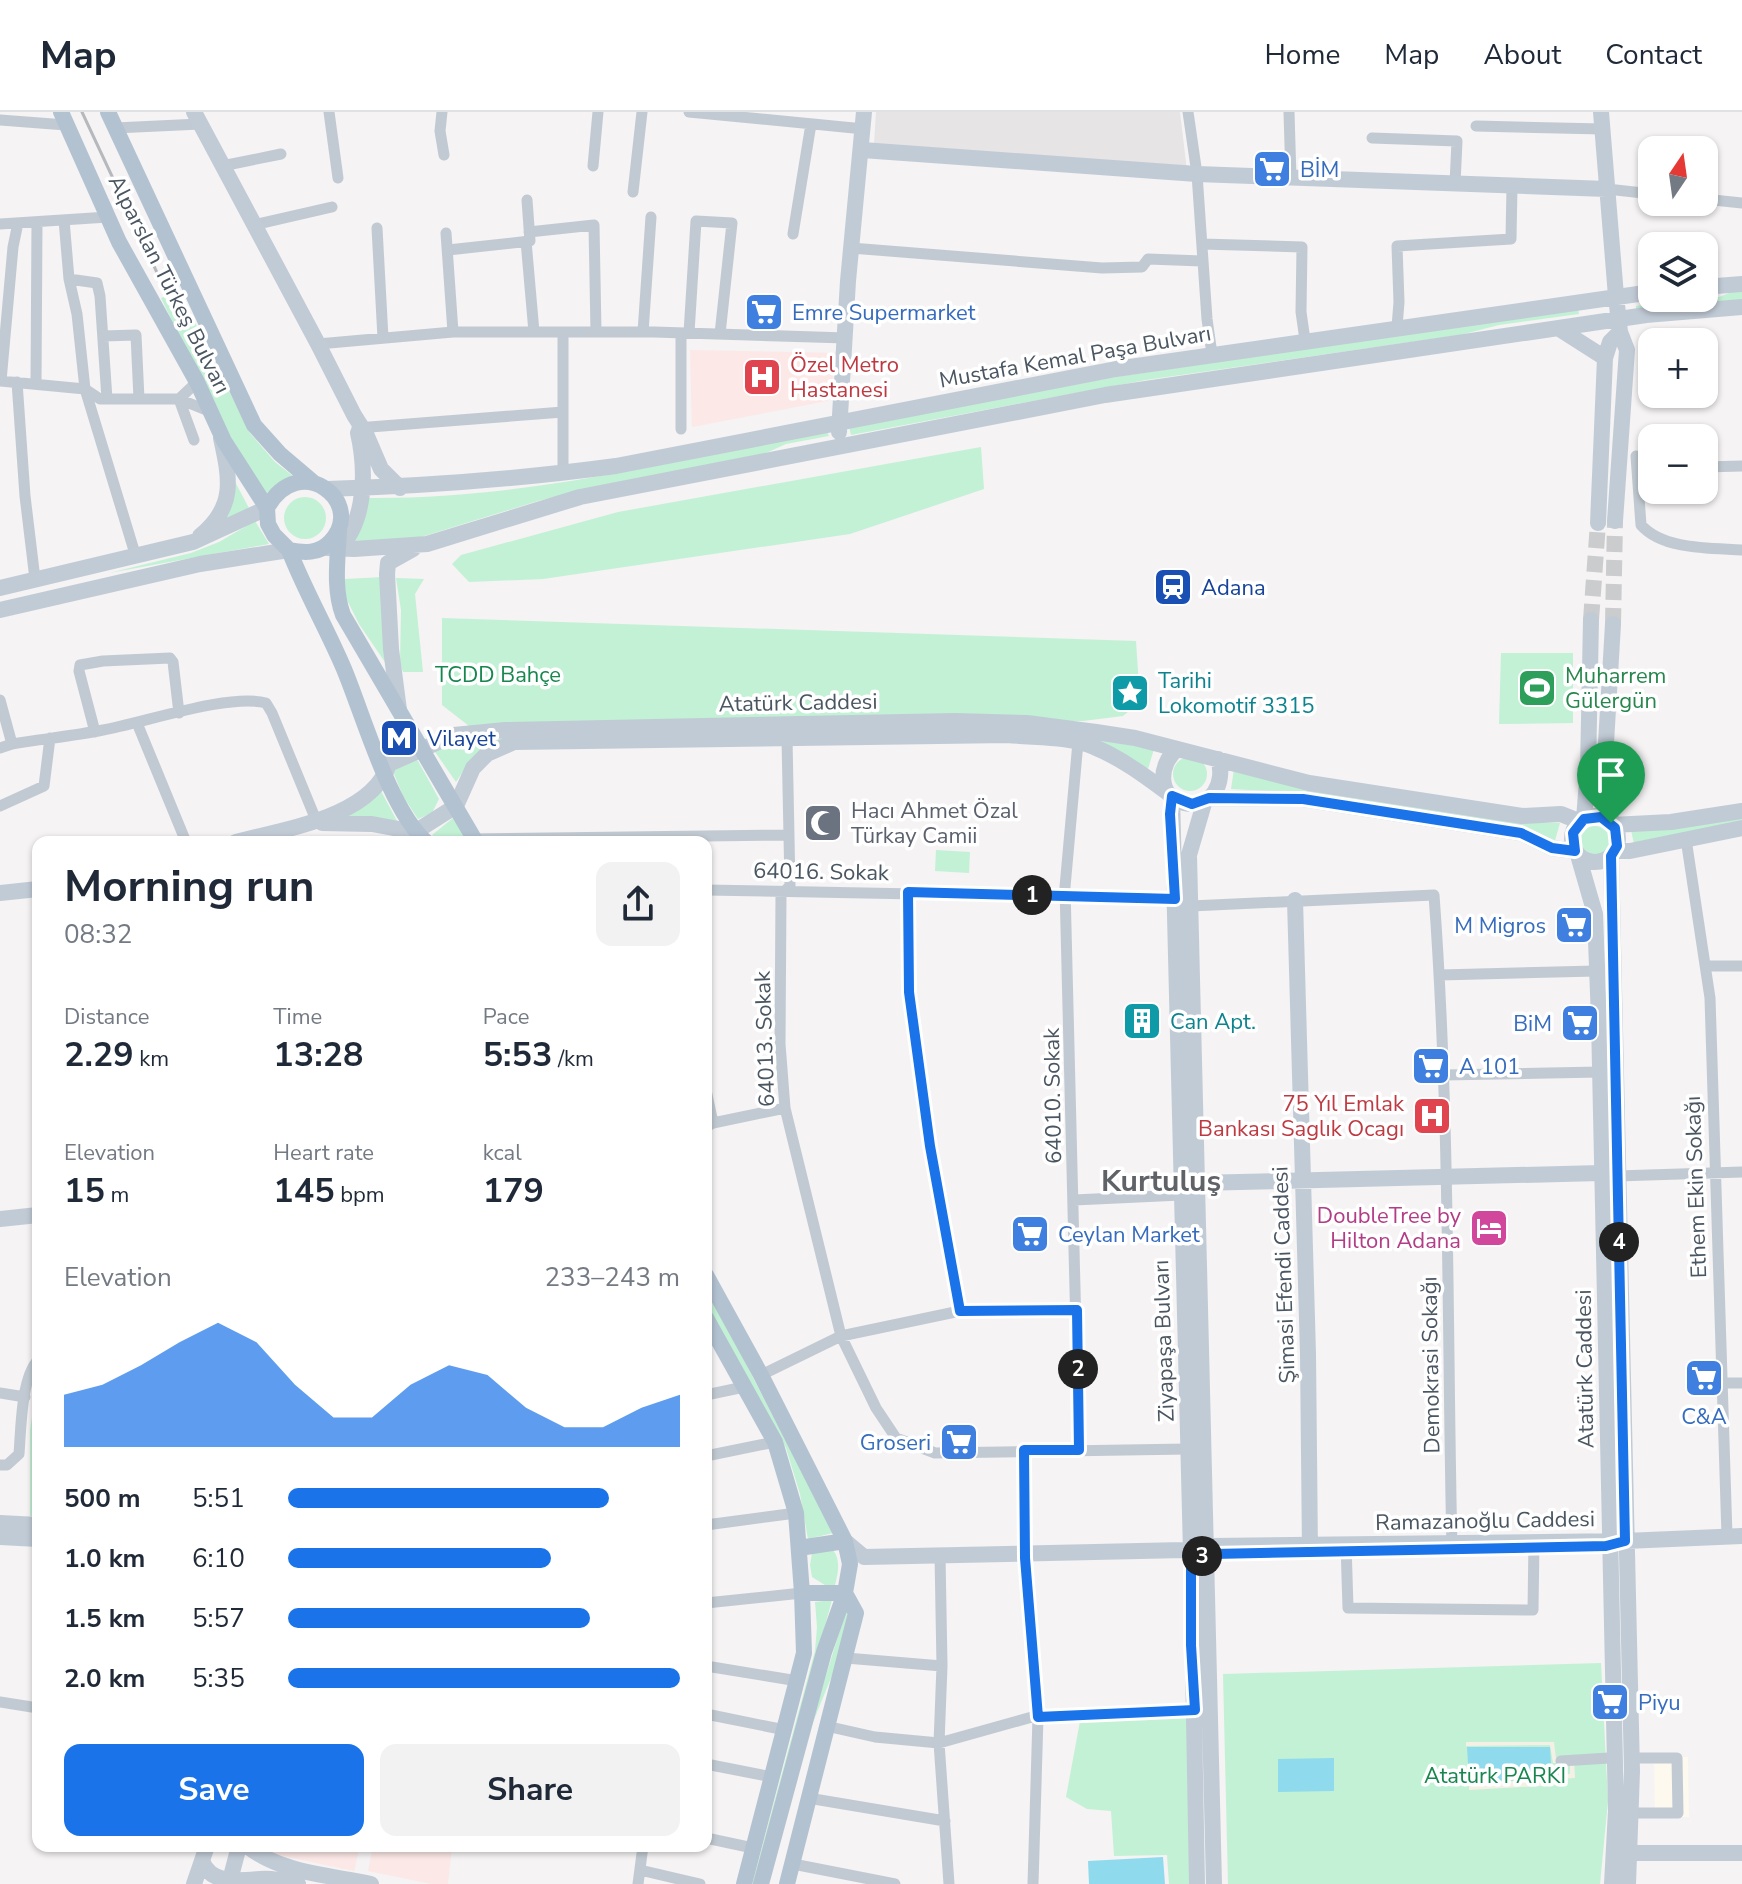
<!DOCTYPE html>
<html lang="en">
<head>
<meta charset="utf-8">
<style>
	:root { --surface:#fff; --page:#f2f2f3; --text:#1f2937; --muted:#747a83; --line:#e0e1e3; --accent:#1a73e8 }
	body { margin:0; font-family:"Nunito Sans",sans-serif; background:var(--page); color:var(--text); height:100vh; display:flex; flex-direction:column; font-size:30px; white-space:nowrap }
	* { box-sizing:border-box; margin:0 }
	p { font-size:26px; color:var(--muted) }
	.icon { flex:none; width:44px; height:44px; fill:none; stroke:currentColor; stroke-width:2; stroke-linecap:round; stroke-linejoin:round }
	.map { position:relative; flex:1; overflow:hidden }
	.sheet { position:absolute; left:32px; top:724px; width:680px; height:1016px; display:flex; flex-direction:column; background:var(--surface); border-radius:16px; box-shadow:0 2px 6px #0004 }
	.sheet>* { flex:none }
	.needle { width:52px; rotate:13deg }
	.buttons { position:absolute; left:1638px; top:24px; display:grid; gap:16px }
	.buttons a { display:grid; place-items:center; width:80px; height:80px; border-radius:16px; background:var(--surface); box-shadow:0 2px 6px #0004; font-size:40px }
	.pin { position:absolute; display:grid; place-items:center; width:68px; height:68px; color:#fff; margin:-82px -34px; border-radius:50% 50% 50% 0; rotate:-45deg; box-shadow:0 0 8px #0007 }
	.pin .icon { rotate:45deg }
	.km { position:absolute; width:40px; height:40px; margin:-20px; border-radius:50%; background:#222; color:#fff; font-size:22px; line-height:40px; text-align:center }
	.round { display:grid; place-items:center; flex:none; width:84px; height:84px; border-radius:16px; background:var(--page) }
	.overview { display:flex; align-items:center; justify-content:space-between; height:136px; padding:0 32px }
	h1 { font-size:44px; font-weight:700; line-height:60px }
	.stats { display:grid; grid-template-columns:repeat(3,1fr); gap:12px; height:136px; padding:8px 32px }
	.stats div { display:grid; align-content:center }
	.stats b { font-size:34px; font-weight:700 }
	.stats small { font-size:22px; font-weight:400 }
	.stats p { font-size:22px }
	.chart { height:224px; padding:16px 32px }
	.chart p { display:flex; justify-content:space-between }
	.chart svg { width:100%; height:144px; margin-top:8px; fill:var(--accent); opacity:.7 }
	.primary-button { display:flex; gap:16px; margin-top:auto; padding:16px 32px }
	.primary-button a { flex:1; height:92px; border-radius:16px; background:var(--accent); color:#fff; font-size:32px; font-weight:700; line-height:92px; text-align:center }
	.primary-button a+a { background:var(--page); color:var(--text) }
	ul { padding:0 32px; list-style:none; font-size:26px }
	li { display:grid; grid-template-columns:128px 96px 1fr; align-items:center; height:60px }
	li i { height:20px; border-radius:10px; background:var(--accent) }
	header { display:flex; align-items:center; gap:48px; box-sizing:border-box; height:112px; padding:0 40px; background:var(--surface); border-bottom:2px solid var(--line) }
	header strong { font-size:38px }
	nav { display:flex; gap:44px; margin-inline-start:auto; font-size:28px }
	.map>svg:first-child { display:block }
	.commercial { fill:#fdf9ef }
	.education { fill:#e6e4e5 }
	.medical { fill:#fce8e6 }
	.green { fill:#c3f1d5 }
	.sand { fill:#f5f0e5 }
	.water { fill:#90daee }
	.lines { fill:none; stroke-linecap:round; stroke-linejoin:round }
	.secondary-tunnel { stroke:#caccce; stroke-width:16; stroke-dasharray:16 8; stroke-linecap:butt }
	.street { stroke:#c1cad2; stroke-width:11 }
	.secondary { stroke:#c1cbd6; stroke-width:16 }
	.primary { stroke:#b3c2d1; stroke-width:16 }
	.rail { stroke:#b5b8bd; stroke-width:3 }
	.route-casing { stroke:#fff; stroke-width:16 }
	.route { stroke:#1a73e8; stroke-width:10 }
	.labels { text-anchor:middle; stroke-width:7; stroke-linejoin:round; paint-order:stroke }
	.shop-label { font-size:22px; fill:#366cbe; stroke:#fff; text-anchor:start }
	.street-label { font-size:22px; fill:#4a5661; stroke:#fff }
	.health-label { font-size:22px; fill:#be3a42; stroke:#fff; text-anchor:start }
	.transit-label { font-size:22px; fill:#164399; stroke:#fff; text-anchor:start }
	.park-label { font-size:22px; fill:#17864f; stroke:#fff }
	.leisure-label { font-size:22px; fill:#27864d; stroke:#fff; text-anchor:start }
	.culture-label { font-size:22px; fill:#0d838f; stroke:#fff; text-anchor:start }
	.worship-label { font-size:22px; fill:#5b616d; stroke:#fff; text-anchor:start }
	.hotel-label { font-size:22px; fill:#b23c85; stroke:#fff; text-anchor:end }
	.district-label { font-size:30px; font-weight:bold; fill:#5f6368; stroke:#fff }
</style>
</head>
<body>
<header>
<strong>Map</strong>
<nav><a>Home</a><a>Map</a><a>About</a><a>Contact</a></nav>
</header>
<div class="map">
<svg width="1742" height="1772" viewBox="0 0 1742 1772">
	<rect width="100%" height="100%" fill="#f5f3f3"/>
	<path class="commercial" d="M1654,1645H1688L1689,1705H1655Z"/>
	<path class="education" d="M876,0H1180L1187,59L874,32Z"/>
	<path class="medical" d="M690,238L839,241L827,289L692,315Z
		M261,1734H360L354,1759L274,1742Z
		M373,1734H452L448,1772H432L368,1759Z"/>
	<path class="green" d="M179,179L250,321L275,350L293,364L262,384L205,278L161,186Z
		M1734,179H1742V188L1636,197V194L1719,185Z
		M1578,196L1579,202L1499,213L1460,223L1146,268L851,323L849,315L1109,266Z
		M827,319L829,324L786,332L766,341L595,375L538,389L421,425L352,430L366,386C522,388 676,349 827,319Z
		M981,335L984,377L850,422L543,467L469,470L452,452L461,443L618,400Z
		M233,366L250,398L209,422Z
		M284 406a21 21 0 1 1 42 0a21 21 0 1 1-42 0Z
		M255,409L269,432L109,461L191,441L219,430Z
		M383,465L389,556L359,512L343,480L345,467Z
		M396,466L424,467L415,482L423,560H403L400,552L401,498Z
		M442,506L1136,529L1140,590L1123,604L1083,609L469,614L442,593Z
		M1501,541H1573V611L1499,612Z
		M968,613L1042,618L1154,637L1148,657L1097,629L1042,620L968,616L506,627L472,646L456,670L433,637L466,627L506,623Z
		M414,645L418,649L439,687L432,701L418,707L403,684L392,657Z
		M1173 662a17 17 0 1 1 34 0a17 17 0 1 1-34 0Z
		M1234,657L1522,711H1560L1554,732L1301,681L1231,677Z
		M381,679L397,709L350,705L349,702Z
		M1742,705V709L1634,732L1631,718Z
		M453,706L469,730H439L432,723Z
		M1580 729a15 15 0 1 1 30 0a15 15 0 1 1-30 0Z
		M936,738L970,740L969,761L935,759Z
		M706,1174L833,1421L808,1427L800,1382L786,1336L706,1192Z
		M38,1267V1404H30V1318Z
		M833,1438C841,1448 838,1462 835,1473L828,1475L812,1465L810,1453L812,1441Z
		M832,1488L755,1772H752L815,1539L817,1515L815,1490Z
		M847,1495H850L835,1556L807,1625Z
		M1601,1551L1608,1689L1600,1772H1228L1223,1562Z
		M1189,1592L1190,1772H1169L1167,1743L1114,1744L1111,1699L1087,1697L1066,1685L1080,1609L1084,1604Z"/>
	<path class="sand" d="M1466,1630H1554L1556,1647L1574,1646L1575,1666L1558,1667L1557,1673L1469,1678V1670L1553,1668V1663L1570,1662V1651H1553L1550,1633L1466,1634Z"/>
	<path class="water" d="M1467,1635H1550L1552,1668L1469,1669Z
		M1334,1646V1679L1278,1680V1647Z
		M1163,1745L1165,1772H1089L1088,1749Z"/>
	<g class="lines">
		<path class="secondary-tunnel" d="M1591,508L1598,411
			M1613,512L1615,409"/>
		<path class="street" d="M329,0L338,66
			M442,0L440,19L444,43
			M689,0L864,17
			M1188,0L1197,62L1207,207L1212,242
			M1289,0L1291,66
			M0,8L66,13
			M1476,14L1603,17
			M115,16L200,12
			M1372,26L1457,29L1455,72
			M222,54L281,42
			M593,54L598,0
			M1607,77L1652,82
			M633,80L642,0
			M1704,87L1742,91
			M64,108L69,167L77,202L85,277L100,287H179L197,270
			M0,112L108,105
			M254,113L332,95
			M377,116L383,226
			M529,120L594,113L596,220
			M446,121L453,220
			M793,122L811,12
			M526,129L534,220
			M1202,132L1302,135L1301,200L1305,228
			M851,136L1102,156L1142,155L1148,147L1202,149
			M448,138L530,129L527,88
			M69,167L97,171L100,184L107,287
			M1397,215L1399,190L1397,134L1511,127L1512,74
			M563,220V361
			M643,220L651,105
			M681,221V317
			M689,221L696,109L732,111L720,222
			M103,224L136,223L139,287
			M318,232L453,220H654L846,226
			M0,269L85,277L136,445
			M1,269L13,135L18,111
			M17,270L25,384L35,467
			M36,272L37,110
			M179,287L194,328
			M179,287L211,300
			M357,316L563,300
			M1636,344L1641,413C1663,438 1711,436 1742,438
			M1636,344L1641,350L1652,352
			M1704,355L1742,354
			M0,588L12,632
			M137,611L186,730
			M95,620L79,559L80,553L103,549L170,546L173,550L179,601
			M787,626L790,774L781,783L780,932L785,996L841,1224L876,1296L896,1326L935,1341L1188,1337
			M1078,630L1065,775L1079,1338
			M0,636L12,632C42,627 73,624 103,618C143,611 229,581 266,591L272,601L316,708
			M0,694L44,674L50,626
			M474,727L789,723
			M1686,727L1710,886L1727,1424
			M706,778L1175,787
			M908,780L909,880L930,1034L960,1199
			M1191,794L1434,783C1450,1000 1447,1219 1452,1437
			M1707,854H1742
			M1440,863L1596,859
			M1443,963L1600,960
			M706,978L713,1011
			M706,1015L713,1011L785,996
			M1617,1064L1742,1060
			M1074,1088L1181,1083
			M761,1263L841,1224L960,1199L1077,1198
			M1722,1271H1742
			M0,1281L25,1285
			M706,1283L744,1275
			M1024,1338L1025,1446L1038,1605L1033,1772
			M706,1344L775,1330
			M0,1353H7L19,1342C21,1317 21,1266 38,1248
			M706,1413L796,1401
			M1346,1432L1348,1496L1533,1498L1534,1429
			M940,1443L942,1554L939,1631L949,1772
			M706,1491L802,1481
			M846,1546L942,1554
			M706,1554L798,1569
			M0,1590L38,1596
			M706,1602L785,1618
			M826,1614L875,1625L939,1631L1032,1605L1195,1598
			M1561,1649L1609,1646
			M706,1652L772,1665
			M808,1686L945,1709
			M1631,1701H1678L1677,1646H1632
			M706,1726L753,1736
			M793,1752L895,1772
			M640,1758L700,1772
			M638,1772L643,1734"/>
		<path class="secondary" d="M194,0L318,232L354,303L366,322L381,357L400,376
			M1601,0L1616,184L1620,220L1627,238L1615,409
			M862,38L1197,62L1607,77
			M1704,175L1742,172
			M1558,216L1605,246
			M839,320L848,169L864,0
			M327,377C424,374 520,367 616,354L1116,257L1652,180
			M1598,411L1605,246L1610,230L1620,220
			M200,424C236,395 230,367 221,326
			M327,436L354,437L427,432L580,385L1105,283L1646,203L1742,195
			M338,437C367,410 366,356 358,321
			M0,476L193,430L267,396
			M0,498L200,452L289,438
			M399,598L391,537L387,462L388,451L413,437
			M1177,637C1159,652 1156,684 1184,691C1212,698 1226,670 1218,647
			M1172,684L1191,1441C1192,1551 1196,1662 1197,1772
			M1209,686L1303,687L1521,721L1552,736L1575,739
			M1205,688L1189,743L1214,1772
			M1572 727a23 23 0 1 1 46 0a23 23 0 1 1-46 0Z
			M1584,707L1588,657L1591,508
			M322,711L372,712L415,720L456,694L473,656L487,642L514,630L1008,623C1036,626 1069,624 1094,635C1121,646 1145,664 1168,681
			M1611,711L1605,648L1613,512
			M1612,713L1671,710L1742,699
			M236,730C284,717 372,705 389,652L454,623L505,618L955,609L1027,611L1096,620L1135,626L1309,671L1522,704L1561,702L1581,710
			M1615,739H1630L1742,716
			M1578,743L1595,802L1599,908L1616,1699L1612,1772
			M1611,744L1632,1659L1628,1772
			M0,781L38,777
			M1295,788L1308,1242L1310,1440
			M1197,1071L1601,1061
			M0,1107L38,1103
			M0,1411L38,1413
			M0,1425L38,1427
			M845,1429L864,1445L1184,1438L1213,1434L1625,1429L1742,1424
			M247,1734C281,1761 329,1763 371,1772
			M1629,1741H1742
			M202,1749C211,1772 235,1769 260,1767C273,1766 285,1769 298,1772
			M194,1772L207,1734
			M229,1772L239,1734"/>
		<path class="primary" d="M61,0L119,130L197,270L224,329L267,396L268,412L274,423L289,438C304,441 319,442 330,430C368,391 299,337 267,396
			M108,0L254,313L280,342L313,370
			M339,417C338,446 333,476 343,503L476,730
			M289,438C305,479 327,517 344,557C364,605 389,696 426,730
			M706,1163L761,1263L845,1429L850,1452L845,1481L824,1540L761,1772
			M706,1206L775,1330L796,1401L802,1481L804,1541L744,1772
			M799,1436L845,1429
			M802,1481H845
			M787,1772L856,1501L845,1481"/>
		<path class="rail" d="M82,0L167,182"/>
	</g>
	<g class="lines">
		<g class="route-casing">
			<path id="route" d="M1172,684L1192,692L1209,686L1303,687L1521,721L1552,736L1575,739L1573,721L1584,707L1601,705L1615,716L1617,734L1611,744L1625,1429L1606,1434L1213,1442L1191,1445V1533L1195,1598L1038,1605L1025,1446L1024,1338H1079L1077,1198L960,1199L930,1034L909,880L908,780L1175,787L1170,702Z"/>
		</g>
		<use href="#route" class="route"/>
	</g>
	<defs>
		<g id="supermarket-square" transform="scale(2)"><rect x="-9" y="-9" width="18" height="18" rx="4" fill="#3f7fe0" stroke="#fff"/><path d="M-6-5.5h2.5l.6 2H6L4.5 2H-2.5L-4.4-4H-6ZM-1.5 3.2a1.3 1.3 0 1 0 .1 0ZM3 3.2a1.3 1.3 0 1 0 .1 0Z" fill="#fff"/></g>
		<g id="hospital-square" transform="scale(2)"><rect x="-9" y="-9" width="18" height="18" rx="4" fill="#e0444e" stroke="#fff"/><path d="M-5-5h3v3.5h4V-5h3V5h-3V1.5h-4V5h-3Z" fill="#fff"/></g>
		<g id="station-square" transform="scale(2)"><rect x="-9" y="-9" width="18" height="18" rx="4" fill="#1a4fb4" stroke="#fff"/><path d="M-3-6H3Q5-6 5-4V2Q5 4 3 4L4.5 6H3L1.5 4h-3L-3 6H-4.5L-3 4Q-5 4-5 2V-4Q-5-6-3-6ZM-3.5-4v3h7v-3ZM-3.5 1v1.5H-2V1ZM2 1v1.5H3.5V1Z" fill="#fff"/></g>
		<g id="stadium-square" transform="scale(2)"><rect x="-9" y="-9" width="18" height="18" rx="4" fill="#2e9e5b" stroke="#fff"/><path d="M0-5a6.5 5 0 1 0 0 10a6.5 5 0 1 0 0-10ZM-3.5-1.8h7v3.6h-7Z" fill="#fff"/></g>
		<g id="sight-square" transform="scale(2)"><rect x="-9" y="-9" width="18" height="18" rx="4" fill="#0f9aa8" stroke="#fff"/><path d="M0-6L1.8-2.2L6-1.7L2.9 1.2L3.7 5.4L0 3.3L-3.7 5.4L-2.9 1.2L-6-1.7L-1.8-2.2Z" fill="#fff"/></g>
		<g id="metro-square" transform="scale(2)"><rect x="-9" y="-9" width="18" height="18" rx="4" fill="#1a4fb4" stroke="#fff"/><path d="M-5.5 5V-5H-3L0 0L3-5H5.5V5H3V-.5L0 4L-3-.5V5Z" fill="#fff"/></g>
		<g id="mosque-square" transform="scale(2)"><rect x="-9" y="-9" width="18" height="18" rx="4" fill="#6b7280" stroke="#fff"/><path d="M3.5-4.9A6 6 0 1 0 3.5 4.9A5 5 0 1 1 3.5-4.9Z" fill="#fff"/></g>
		<g id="building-square" transform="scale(2)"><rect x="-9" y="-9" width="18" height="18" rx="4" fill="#0f9aa8" stroke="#fff"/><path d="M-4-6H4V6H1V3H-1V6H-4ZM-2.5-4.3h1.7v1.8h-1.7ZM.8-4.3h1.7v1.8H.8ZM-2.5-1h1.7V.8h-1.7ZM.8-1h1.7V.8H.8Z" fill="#fff"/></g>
		<g id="hotel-square" transform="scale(2)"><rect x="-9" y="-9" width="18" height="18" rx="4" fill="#d1479c" stroke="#fff"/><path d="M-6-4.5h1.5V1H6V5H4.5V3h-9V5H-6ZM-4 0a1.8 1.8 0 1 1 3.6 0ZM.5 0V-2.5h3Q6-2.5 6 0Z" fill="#fff"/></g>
	</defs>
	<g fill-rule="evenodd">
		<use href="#supermarket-square" x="1272" y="57"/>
		<use href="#supermarket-square" x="764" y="200"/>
		<use href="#hospital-square" x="762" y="265"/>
		<use href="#station-square" x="1173" y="475"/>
		<use href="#stadium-square" x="1537" y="576"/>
		<use href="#sight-square" x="1130" y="581"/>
		<use href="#metro-square" x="399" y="626"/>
		<use href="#mosque-square" x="823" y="711"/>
		<use href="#supermarket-square" x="1574" y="813"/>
		<use href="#building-square" x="1142" y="909"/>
		<use href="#supermarket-square" x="1580" y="911"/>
		<use href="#supermarket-square" x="1431" y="954"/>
		<use href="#hospital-square" x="1432" y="1004"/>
		<use href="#hotel-square" x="1489" y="1116"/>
		<use href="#supermarket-square" x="1030" y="1122"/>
		<use href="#supermarket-square" x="1704" y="1266"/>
		<use href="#supermarket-square" x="959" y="1330"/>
		<use href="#supermarket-square" x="1610" y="1590"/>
	</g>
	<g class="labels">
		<g class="shop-label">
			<text x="1300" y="65">BİM</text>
			<text x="792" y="208">Emre Supermarket</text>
			<text x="1546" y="821" text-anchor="end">M Migros</text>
			<text x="1552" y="919" text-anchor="end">BiM</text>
			<text x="1459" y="962">A 101</text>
			<text x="1058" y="1130">Ceylan Market</text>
			<text x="1704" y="1312" text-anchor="middle">C&amp;A</text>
			<text x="931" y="1338" text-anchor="end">Groseri</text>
			<text x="1638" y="1598">Piyu</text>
		</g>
		<g class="street-label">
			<text transform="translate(170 172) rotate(63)" y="8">Alparslan Türkeş Bulvarı</text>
			<text transform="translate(1075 244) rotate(-10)" y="8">Mustafa Kemal Paşa Bulvarı</text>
			<text transform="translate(798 590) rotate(-1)" y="8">Atatürk Caddesi</text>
			<text transform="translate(821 759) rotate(1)" y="8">64016. Sokak</text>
			<text transform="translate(764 927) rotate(-92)" y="8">64013. Sokak</text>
			<text transform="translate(1052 984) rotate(-91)" y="8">64010. Sokak</text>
			<text transform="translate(1695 1075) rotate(-92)" y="8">Ethem Ekin Sokağı</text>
			<text transform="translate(1283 1163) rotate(-92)" y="8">Şimasi Efendi Caddesi</text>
			<text transform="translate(1163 1229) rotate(-92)" y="8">Ziyapaşa Bulvarı</text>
			<text transform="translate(1430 1253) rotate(-91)" y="8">Demokrasi Sokağı</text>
			<text transform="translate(1584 1257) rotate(-91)" y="8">Atatürk Caddesi</text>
			<text transform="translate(1485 1408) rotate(-1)" y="8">Ramazanoğlu Caddesi</text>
		</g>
		<g class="health-label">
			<text x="790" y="260">Özel Metro<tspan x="790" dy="25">Hastanesi</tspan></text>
			<text x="1404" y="999" text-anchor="end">75 Yıl Emlak<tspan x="1404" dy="25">Bankası Saglık Ocagı</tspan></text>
		</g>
		<g class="transit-label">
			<text x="1201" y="483">Adana</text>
			<text x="427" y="634">Vilayet</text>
		</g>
		<g class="park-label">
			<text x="498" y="570">TCDD Bahçe</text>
			<text x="1495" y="1671">Atatürk PARKI</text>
		</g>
		<g class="leisure-label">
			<text x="1565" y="571">Muharrem<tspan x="1565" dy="25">Gülergün</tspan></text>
		</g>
		<g class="culture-label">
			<text x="1158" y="576">Tarihi<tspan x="1158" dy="25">Lokomotif 3315</tspan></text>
			<text x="1170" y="917">Can Apt.</text>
		</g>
		<g class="worship-label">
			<text x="851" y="706">Hacı Ahmet Özal<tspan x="851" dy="25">Türkay Camii</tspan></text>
		</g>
		<g class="hotel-label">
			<text x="1461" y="1111">DoubleTree by<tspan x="1461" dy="25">Hilton Adana</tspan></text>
		</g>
		<g class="district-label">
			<text x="1161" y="1079">Kurtuluş</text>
		</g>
	</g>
</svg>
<div class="buttons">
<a><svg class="needle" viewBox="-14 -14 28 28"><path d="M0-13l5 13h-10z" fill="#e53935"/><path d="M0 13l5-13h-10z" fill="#747a83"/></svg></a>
<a><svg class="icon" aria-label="layers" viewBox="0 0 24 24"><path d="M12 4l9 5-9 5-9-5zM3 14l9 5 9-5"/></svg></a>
<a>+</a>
<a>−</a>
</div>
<div class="pin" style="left:1611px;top:711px;background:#1e9e55"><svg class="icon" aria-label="arrive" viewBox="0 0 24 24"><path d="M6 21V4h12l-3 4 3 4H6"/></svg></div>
<b class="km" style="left:1032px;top:783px">1</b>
<b class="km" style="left:1078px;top:1257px">2</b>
<b class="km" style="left:1202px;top:1444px">3</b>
<b class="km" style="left:1619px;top:1130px">4</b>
<section class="sheet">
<div class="overview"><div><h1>Morning run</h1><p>08:32</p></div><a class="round"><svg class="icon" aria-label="share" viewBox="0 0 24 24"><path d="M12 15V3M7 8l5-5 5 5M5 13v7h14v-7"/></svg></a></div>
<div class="stats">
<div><p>Distance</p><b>2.29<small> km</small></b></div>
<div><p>Time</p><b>13:28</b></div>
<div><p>Pace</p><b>5:53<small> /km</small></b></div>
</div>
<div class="stats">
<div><p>Elevation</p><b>15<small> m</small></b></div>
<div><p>Heart rate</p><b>145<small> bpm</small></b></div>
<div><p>kcal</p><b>179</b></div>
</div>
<div class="chart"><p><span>Elevation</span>233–243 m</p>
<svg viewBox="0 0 160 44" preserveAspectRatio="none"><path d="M0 44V28L10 25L20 19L30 12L40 6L50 12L60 25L70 35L80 35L90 25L100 19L110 22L120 32L130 38L140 38L150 32L160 28V44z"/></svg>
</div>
<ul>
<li><b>500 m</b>5:51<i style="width:82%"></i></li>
<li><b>1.0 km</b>6:10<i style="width:67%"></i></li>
<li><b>1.5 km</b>5:57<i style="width:77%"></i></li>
<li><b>2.0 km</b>5:35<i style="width:100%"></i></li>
</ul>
<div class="primary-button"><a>Save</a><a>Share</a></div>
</section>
</div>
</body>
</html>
